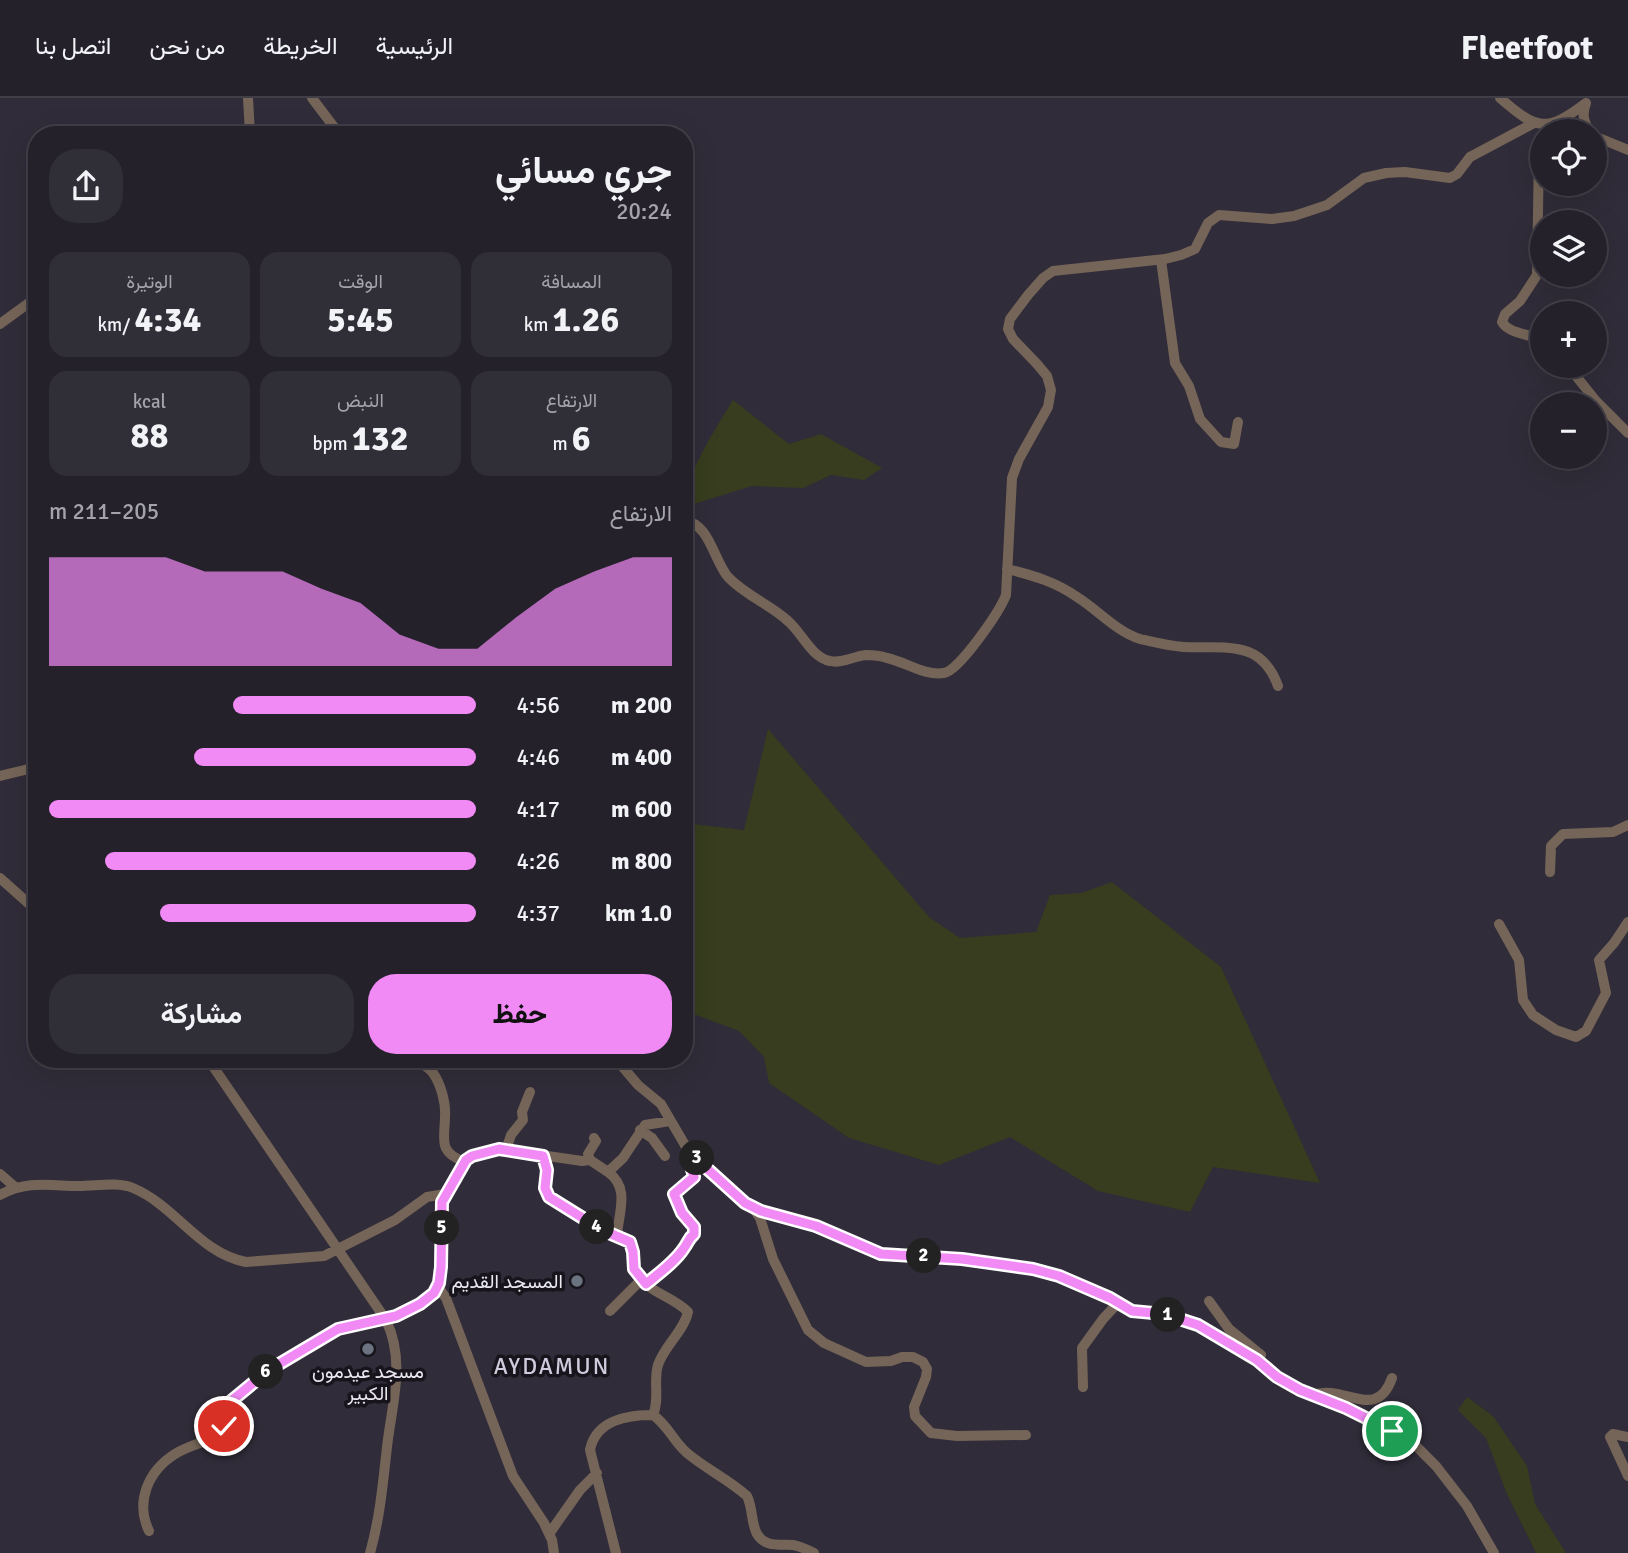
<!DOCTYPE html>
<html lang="ar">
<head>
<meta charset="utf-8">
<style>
	:root { --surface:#24212b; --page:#302e37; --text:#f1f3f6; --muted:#a3a3a9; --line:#413e47; --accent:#f18af4 }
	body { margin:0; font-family:Signika,Vazirmatn,sans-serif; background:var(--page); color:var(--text); direction:rtl; height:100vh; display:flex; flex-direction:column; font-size:26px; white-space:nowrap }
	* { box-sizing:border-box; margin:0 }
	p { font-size:23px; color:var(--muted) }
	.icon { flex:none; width:38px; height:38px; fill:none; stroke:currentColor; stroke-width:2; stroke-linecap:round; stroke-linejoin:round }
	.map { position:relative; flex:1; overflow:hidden; direction:ltr }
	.panel { position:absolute; left:28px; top:28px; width:665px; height:942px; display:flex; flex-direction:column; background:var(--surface); border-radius:28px; box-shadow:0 7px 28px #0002,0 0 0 2px var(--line); direction:rtl }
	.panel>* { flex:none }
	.fabs { position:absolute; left:1530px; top:21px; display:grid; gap:14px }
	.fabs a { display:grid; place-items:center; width:77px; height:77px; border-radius:50%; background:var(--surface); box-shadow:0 7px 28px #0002,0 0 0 2px var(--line); font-size:35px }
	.pin { position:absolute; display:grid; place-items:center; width:60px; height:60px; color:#fff; margin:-30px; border:4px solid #fff; border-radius:50%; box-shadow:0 2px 7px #0007 }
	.km { position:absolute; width:35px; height:35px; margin:-18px; border-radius:50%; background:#222; color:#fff; font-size:19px; line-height:35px; text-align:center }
	.round { display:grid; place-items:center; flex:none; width:74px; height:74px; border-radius:28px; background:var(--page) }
	.head { display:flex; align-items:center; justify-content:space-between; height:119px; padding:0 21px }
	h1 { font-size:38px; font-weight:700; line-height:52px }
	.stats { display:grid; grid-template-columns:repeat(3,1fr); gap:10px; height:119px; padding:7px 21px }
	.stats div { display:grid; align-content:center; border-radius:18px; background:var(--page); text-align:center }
	.stats b { font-size:35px; font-weight:700 }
	.stats small { font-size:19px; font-weight:400 }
	.stats p { font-size:19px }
	.chart { height:196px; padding:14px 21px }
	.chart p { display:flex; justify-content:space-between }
	.chart svg { width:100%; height:126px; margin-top:7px; fill:var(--accent); opacity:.7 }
	.cta { display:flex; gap:14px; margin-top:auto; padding:14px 21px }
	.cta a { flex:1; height:80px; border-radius:28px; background:var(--accent); color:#111; font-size:28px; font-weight:700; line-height:80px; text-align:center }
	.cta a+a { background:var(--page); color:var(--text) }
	ul { padding:0 21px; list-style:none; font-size:23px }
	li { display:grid; grid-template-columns:112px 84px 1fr; align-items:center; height:52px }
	li i { height:18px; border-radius:9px; background:var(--accent) }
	header { display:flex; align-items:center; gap:42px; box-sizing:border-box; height:98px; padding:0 35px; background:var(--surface); border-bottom:2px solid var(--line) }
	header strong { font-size:33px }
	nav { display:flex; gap:38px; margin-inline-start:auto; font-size:24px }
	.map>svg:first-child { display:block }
	.green { fill:#373d1e }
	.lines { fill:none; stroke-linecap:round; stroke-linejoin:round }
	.minor { stroke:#756558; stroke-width:10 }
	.route-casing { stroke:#fff; stroke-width:14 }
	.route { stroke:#f18af4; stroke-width:9 }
	.worship-dot { fill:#6b7280; stroke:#17151b; stroke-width:2.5 }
	.labels { text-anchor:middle; stroke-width:7; stroke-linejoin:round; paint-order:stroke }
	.poi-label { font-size:19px; fill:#eae8f1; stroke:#17151b; text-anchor:end }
	.quarter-label { font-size:23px; letter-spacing:2px; fill:#d1ccdd; stroke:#17151b }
</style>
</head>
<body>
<header>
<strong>Fleetfoot</strong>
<nav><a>الرئيسية</a><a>الخريطة</a><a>من نحن</a><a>اتصل بنا</a></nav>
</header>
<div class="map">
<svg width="1628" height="1455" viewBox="0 0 1628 1455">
	<rect width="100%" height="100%" fill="#302c39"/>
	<path class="green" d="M733,302L789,346L821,336L882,370L864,382L831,377L803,390L752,388L684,409C684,378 716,330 733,302Z
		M768,631L929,819L960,840L1036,834L1050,797L1081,795L1112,784L1221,869L1320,1085L1213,1069L1190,1114L1098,1093L1010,1039L939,1067L849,1040L769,985L764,959L739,933L688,914L684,906V717L692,726L744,732Z
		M1467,1299L1493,1318L1527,1368L1535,1406L1566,1455H1536L1507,1396L1486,1340L1458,1312Z"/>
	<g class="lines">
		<path class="minor" d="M248,0L250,37
			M312,0L340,37
			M1500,0C1537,32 1546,35 1586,5
			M1586,5C1582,16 1583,23 1590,33
			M1559,24L1587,33
			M1542,38L1539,53L1537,177L1520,203L1505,216L1502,224C1509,236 1529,235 1542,243
			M1594,38L1628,52
			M1161,162L1175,265L1189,288L1200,321L1221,344L1234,346L1238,324
			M0,226L37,199
			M1568,268L1596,303L1628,335
			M684,423C709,424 714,463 728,479C746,498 770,506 788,523C802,535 811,559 830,563C842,566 854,558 866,557C873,557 881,558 887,560C906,564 924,578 944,575C959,573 1000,513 1006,497L1012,380L1019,361L1048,309L1051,292L1047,278L1037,266L1013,241L1008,231L1010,221L1028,197L1043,180L1053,173L1165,161L1181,157L1195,151L1208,125L1219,117L1272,121L1294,118L1327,107L1364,80L1386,75L1405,74L1450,80L1457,76L1470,59L1534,25
			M1007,471C1032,477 1056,484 1077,499C1098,512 1117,534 1140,541C1153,544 1169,548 1183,549C1223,551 1261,540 1278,588
			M0,678L37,669
			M1550,774L1551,748L1563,736L1613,734L1628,727
			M0,780L37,813
			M1499,826L1519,862L1523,902L1533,917L1556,932L1576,939L1586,933L1606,895L1599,862L1614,845L1628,824
			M208,961L386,1222C406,1264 392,1305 387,1349C383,1384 380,1420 370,1455
			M570,961L575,965
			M616,961L638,987L661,1006L689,1054L753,1110L816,1128L882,1156L949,1160L1044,1173L1086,1189L1132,1213L1164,1216L1198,1227L1257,1262L1285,1284L1300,1292L1374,1322L1416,1348L1436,1368L1467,1408L1494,1455
			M640,1032L652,1040L665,1058
			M506,1052L511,1037L523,1022L522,1014L530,994
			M543,1058L547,1072L545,1090L549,1099L602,1132L630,1144C635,1153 631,1162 635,1171C645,1195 672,1197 688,1214C684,1233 664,1248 658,1267C653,1283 660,1301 653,1317C627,1317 596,1322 590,1352L616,1455
			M590,1062L588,1056L596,1043L594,1040
			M465,1064L480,1055L499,1051L582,1063L590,1062L608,1074L623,1060L645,1027L670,1023
			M608,1074C630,1090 619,1113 617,1137
			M0,1076L15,1089
			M0,1097C25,1083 47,1087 74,1088C93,1089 116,1083 133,1090C176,1108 199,1155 246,1164L324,1158L395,1122L427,1099L445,1096
			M753,1110L760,1120L773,1161L808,1232L824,1245L866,1264L891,1263L902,1259H913L923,1264L927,1271L926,1279L914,1309L915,1318L931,1335L957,1338L1026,1337
			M646,1186C659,1175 675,1164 685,1150C688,1144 688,1141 694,1136V1129L682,1115L674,1095L694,1079L691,1068L692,1057
			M438,1189L446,1200L513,1378L544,1425L552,1442L554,1455
			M1209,1203L1229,1231L1261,1257L1259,1260
			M610,1213L642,1181
			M1083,1289L1082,1250L1103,1221L1117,1206
			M1313,1297C1344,1285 1376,1325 1392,1280
			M653,1317C668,1327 673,1343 687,1355C706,1371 728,1381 747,1398C753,1410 751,1425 757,1436C766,1450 779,1446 793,1447C800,1448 808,1452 814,1455
			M1628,1339L1613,1336L1610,1339L1628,1378
			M149,1433C135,1404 148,1373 175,1356C189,1347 207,1344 221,1336L228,1308L232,1302L269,1272L326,1238L345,1229L396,1218L420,1206L438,1189L442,1151V1104L465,1064C437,1054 445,1041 445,1018C446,1006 441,986 433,975C429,969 421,966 416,961
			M549,1436L580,1392L597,1375"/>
	</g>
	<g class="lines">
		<g class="route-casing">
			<path id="route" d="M224,1328L230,1304L269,1272L338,1231L396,1218L420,1206L434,1195L439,1185L441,1169L442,1104L466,1062L472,1058L499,1051L543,1058L547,1072L545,1090L549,1099L602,1132L630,1144L633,1154L634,1171L646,1186C659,1175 675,1164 684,1150C688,1145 688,1141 694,1136V1129L682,1115L674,1096L694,1079L691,1068L692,1057L745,1105L761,1113L816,1128L881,1156L962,1161L1033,1171L1059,1178L1110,1200L1132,1213L1164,1216L1198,1227L1257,1262L1277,1279L1300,1292L1346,1310L1392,1333"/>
		</g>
		<use href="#route" class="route"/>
	</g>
	<g class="worship-dot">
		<circle cx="577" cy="1183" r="7"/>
		<circle cx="368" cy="1251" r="7"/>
	</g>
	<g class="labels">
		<g class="poi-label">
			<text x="563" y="1190">المسجد القديم</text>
			<text x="368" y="1280" text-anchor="middle">مسجد عيدمون<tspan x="368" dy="22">الكبير</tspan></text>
		</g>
		<g class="quarter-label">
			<text x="552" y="1276">AYDAMUN</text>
		</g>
	</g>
</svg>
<div class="fabs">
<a><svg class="icon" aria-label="locate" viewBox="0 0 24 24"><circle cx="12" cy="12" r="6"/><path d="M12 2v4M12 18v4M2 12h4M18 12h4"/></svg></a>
<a><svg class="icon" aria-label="layers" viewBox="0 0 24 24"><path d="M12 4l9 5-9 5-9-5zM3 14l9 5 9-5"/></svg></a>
<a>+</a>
<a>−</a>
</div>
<div class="pin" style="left:1392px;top:1333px;background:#1e9e55"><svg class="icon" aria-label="arrive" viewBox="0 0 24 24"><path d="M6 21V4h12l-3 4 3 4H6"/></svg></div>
<div class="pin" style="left:224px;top:1328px;background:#d93025"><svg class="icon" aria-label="check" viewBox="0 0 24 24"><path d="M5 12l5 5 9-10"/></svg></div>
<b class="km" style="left:1168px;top:1217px">1</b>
<b class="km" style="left:924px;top:1158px">2</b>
<b class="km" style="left:697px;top:1060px">3</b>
<b class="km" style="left:597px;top:1129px">4</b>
<b class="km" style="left:442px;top:1130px">5</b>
<b class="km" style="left:266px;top:1274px">6</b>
<section class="panel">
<div class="head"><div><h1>جري مسائي</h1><p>20:24</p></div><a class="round"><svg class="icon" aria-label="share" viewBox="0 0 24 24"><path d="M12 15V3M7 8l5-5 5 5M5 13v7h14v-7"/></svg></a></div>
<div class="stats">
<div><p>المسافة</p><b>1.26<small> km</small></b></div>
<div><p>الوقت</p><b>5:45</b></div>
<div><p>الوتيرة</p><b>4:34<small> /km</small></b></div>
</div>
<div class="stats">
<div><p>الارتفاع</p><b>6<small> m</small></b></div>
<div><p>النبض</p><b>132<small> bpm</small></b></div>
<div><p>kcal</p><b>88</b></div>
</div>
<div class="chart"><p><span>الارتفاع</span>205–211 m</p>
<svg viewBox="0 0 160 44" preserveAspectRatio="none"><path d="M0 44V6L10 6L20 6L30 6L40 11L50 11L60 11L70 17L80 22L90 33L100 38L110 38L120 27L130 17L140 11L150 6L160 6V44z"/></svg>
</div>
<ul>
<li><b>200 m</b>4:56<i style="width:57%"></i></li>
<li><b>400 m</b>4:46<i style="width:66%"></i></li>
<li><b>600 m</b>4:17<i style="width:100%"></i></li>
<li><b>800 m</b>4:26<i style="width:87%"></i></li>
<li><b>1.0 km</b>4:37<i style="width:74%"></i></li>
</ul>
<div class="cta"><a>حفظ</a><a>مشاركة</a></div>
</section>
</div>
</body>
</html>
